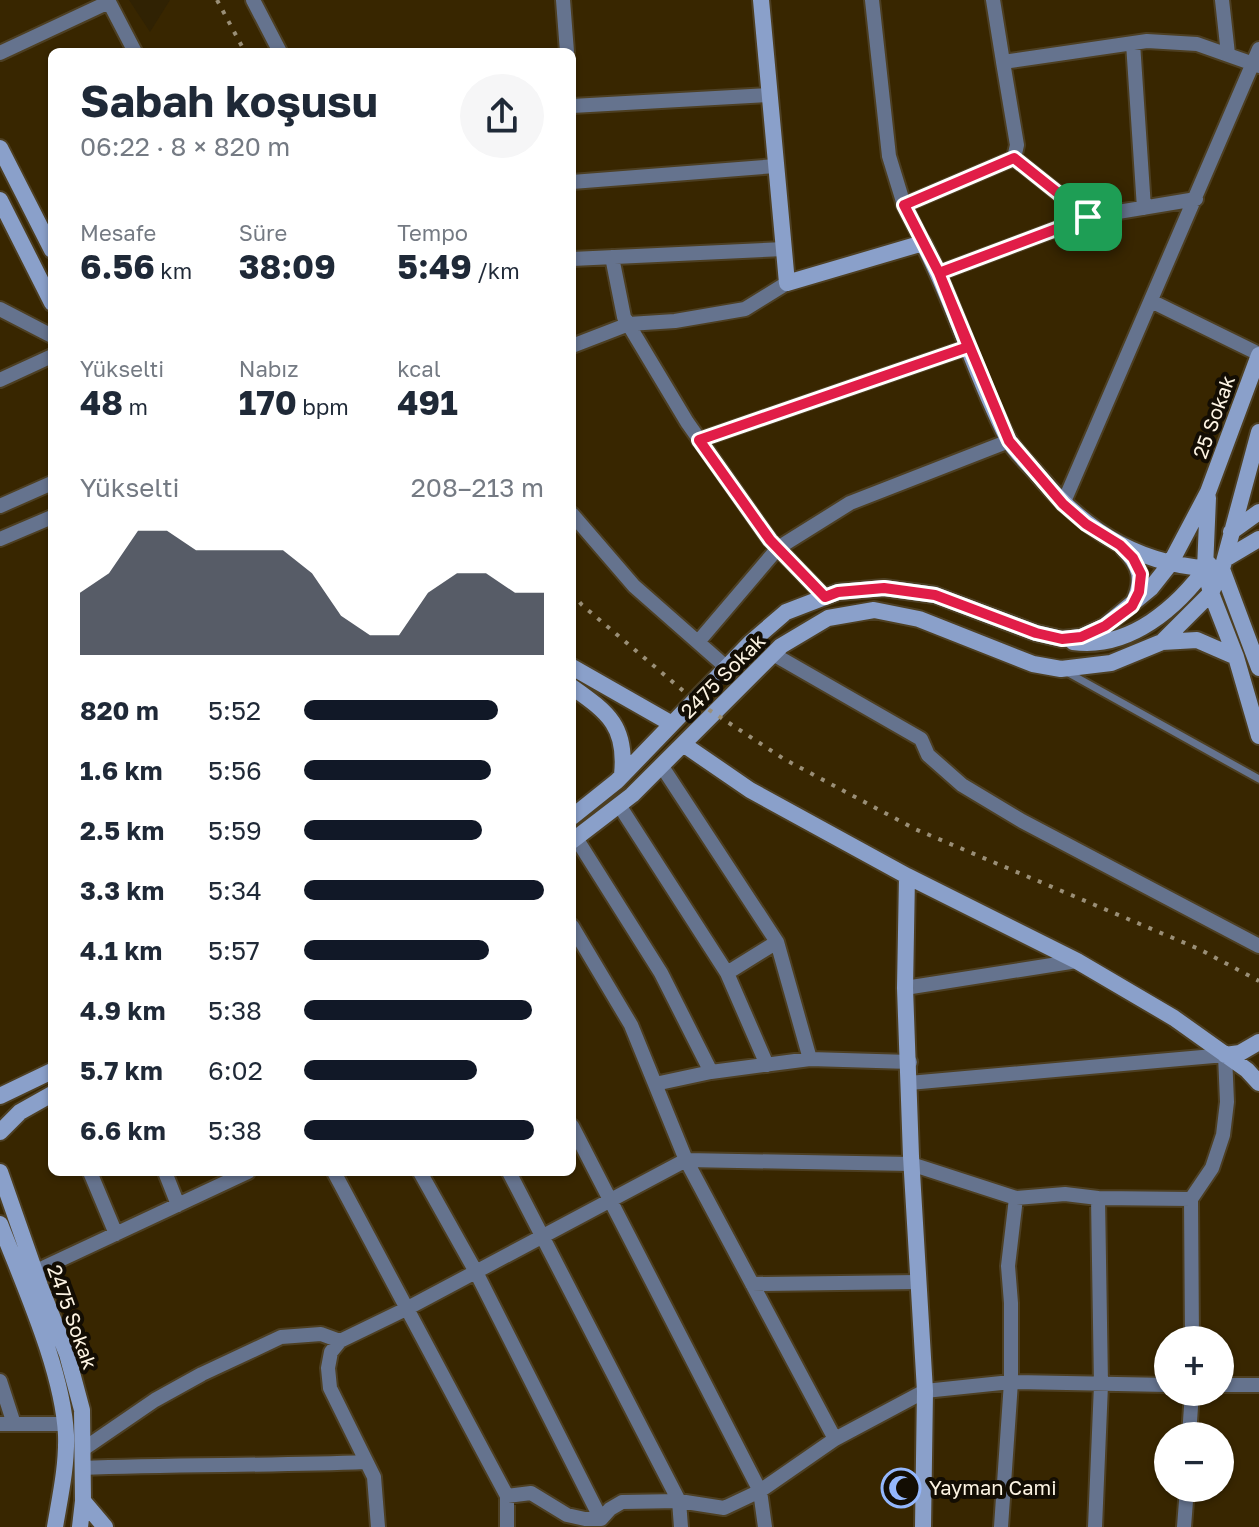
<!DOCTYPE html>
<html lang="tr">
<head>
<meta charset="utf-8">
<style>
	:root { --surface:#fff; --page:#f6f6f7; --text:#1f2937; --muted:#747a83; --accent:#111827 }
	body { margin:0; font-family:"Golos Text",sans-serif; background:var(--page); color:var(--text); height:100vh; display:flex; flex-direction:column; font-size:30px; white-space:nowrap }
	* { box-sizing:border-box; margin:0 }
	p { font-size:26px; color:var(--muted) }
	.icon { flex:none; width:44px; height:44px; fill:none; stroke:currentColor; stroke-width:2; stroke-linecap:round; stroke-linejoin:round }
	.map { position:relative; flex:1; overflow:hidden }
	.details { position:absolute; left:48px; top:48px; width:528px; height:1128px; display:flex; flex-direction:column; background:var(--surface); border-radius:12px; box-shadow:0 2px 6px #0004 }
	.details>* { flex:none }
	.buttons { position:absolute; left:1154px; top:1326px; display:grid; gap:16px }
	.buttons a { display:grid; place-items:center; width:80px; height:80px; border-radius:50%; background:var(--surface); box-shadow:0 2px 6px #0004; font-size:40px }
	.pin { position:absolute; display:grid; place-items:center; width:68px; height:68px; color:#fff; margin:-34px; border-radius:16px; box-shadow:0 4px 12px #0006 }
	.round { display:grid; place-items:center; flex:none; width:84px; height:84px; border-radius:42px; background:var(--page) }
	.summary { display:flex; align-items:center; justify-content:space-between; height:136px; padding:0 32px }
	h1 { font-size:44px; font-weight:700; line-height:60px }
	.stats { display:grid; grid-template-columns:repeat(3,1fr); gap:12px; height:136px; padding:8px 32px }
	.stats div { display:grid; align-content:center }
	.stats b { font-size:34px; font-weight:700 }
	.stats small { font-size:22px; font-weight:400 }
	.stats p { font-size:22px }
	.chart { height:224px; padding:16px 32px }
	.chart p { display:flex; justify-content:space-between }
	.chart svg { width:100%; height:144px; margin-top:8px; fill:var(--accent); opacity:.7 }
	ul { padding:0 32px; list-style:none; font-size:26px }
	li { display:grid; grid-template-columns:128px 96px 1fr; align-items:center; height:60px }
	li i { height:20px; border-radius:10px; background:var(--accent) }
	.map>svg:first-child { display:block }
	.built { fill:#382600; fill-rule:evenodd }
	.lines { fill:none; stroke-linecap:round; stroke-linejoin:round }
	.lane-casing { stroke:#4d3f22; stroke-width:11 }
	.street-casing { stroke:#4d3f22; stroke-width:18 }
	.secondary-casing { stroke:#4d3f22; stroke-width:20 }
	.lane { stroke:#65738e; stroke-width:7 }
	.street { stroke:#65738e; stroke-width:14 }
	.secondary { stroke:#8aa0ca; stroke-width:16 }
	.rail { stroke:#9a8f77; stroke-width:4; stroke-dasharray:4 8; stroke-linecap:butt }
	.route-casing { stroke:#fff; stroke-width:16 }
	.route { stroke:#e11d48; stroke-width:10 }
	.labels { text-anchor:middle; stroke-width:8; stroke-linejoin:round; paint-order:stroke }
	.street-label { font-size:20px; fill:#fdf4e3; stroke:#130d03 }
	.poi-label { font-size:20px; fill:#fdf4e3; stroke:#130d03; text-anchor:start }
</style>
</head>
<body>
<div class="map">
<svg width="1259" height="1527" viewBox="0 0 1259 1527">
	<rect width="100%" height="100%" fill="#302203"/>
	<path class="built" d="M0,0H129L150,32L170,0H1259V1527H0ZM52,52H572V1172H52ZM1168,1340H1220V1392H1168ZM1168,1436H1220V1488H1168Z"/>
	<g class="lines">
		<g class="lane-casing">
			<path id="lane" d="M1065,671L1259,779"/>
		</g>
		<g class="street-casing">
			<path id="street" d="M253,0L280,52
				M563,0L567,52
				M872,0L889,156L904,205L923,243
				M993,0L1003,62
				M1222,0L1228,54
				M1133,43L1144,208
				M0,53L109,2L135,52
				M572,106L770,95
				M1014,158L1088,217
				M572,182L776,166
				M904,205L1014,158L1017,145L1003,62L1147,41L1197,44L1259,66
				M612,257L624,317L687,422L770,540L825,597
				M572,259L784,249
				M939,273L1088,217L1196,199
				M1151,301L1259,354
				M0,309L52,336
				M572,346L629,324L675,321L745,309L787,283
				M0,380L52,356
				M699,440L968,347
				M1063,504L1259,49
				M0,506L52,483
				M572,514L634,586L726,667
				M0,539L52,517
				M698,642L778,548L850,503L1009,441
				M773,654L921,739L928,755L962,785L1022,821L1259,946
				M661,765L777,942L810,1059
				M619,805L727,973L767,1065
				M576,838L661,973L711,1072
				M572,926L631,1025L686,1160L835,1439
				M727,973L777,942
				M905,988L1077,961
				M909,1083L1225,1055L1227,1102L1223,1135L1212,1168L1191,1199L1192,1340
				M655,1084L711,1072L810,1059L910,1062
				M572,1126L760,1491L765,1527
				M90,1172L116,1234
				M165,1172L178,1205
				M334,1172L507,1496V1527
				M420,1172L476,1272L601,1519
				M509,1172L679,1501L681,1527
				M1098,1198L1191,1199
				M34,1272L248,1172
				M752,1284L918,1282
				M0,1381L14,1424
				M1220,1385H1259
				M0,1424H65
				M1189,1436L1192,1392
				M82,1450L155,1400L202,1374L281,1337L321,1334L340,1341
				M82,1468C177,1464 271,1466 365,1462
				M507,1496L531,1493L567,1515L585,1519H601L610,1509L622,1502L679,1501L724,1508L760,1491L835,1439L925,1391L1011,1382L1168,1385
				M378,1527L374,1477L330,1388L328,1368L331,1352L340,1341L406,1309L686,1160L911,1164L1016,1198L1065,1194L1098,1198L1101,1385L1095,1527
				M1001,1527L1011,1382V1303L1008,1266L1016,1198
				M1184,1527L1187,1488"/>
		</g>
		<g class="secondary-casing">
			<path id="secondary" d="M761,0L787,283L923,243C956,306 975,376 1008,439C1015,452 1029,464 1039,476C1088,534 1144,568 1222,569
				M0,148L52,250
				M0,200L52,303
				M1208,498L1205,569L1211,593L1236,657L1259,736
				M1231,532L1259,512
				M1124,549C1141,566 1144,580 1134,602
				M1225,559L1259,539
				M1222,569L1259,668
				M1073,642C1130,650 1178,607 1209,564
				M1162,642L1197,640L1236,657
				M572,667L672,724
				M572,687C609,713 627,727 622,775
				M683,744L750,790L907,876L1077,961L1174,1018L1247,1070L1259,1083
				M572,817L617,781L750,643L786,612L838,592L884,588L935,595L1036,633L1062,639L1081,637L1105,626L1151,588L1170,564L1208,492L1259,355
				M572,841L632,795L781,646L828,618L874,610L919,619L1033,664L1061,669L1111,663L1162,642L1211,593L1222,569L1259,432
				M907,876L905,988L911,1156L925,1391L923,1527
				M1225,1055L1240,1053L1259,1042
				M0,1096L52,1071
				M0,1132L20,1112L52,1094
				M0,1172L40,1286L67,1354L82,1410L83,1501L80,1527
				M0,1224C24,1286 63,1371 66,1435C67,1466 60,1497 55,1527
				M83,1501L105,1527"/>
		</g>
		<use href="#lane" class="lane"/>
		<use href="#street" class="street"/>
		<use href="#secondary" class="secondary"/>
		<path class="rail" d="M217,0L245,52
			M572,593L582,605L694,700L784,759L915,829L1199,949L1259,981"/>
	</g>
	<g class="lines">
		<g class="route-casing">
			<path id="route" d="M1088,217L939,273L968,347L699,440L770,540L825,597L838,592L884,588L935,595L1036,633L1062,639L1081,637L1105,626L1132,606L1139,592L1141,574L1133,558L1120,545L1086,524L1063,504L1009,441L939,273L904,205L1014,158L1088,217"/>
		</g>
		<use href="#route" class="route"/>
	</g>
	<defs>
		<g id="mosque-ring" transform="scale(2)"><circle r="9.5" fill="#130d03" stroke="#94b7fd" stroke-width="1.5"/><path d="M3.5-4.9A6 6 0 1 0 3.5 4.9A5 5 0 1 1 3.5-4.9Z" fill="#94b7fd"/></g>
	</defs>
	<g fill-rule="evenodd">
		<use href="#mosque-ring" x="901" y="1488"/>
	</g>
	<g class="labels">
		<g class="street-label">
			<text transform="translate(1214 417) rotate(-70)" y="7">25 Sokak</text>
			<text transform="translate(723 676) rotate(-45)" y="7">2475 Sokak</text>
			<text transform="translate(72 1317) rotate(70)" y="7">2475 Sokak</text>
		</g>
		<g class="poi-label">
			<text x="929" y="1495">Yayman Cami</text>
		</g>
	</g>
</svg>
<div class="buttons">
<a>+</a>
<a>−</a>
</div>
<div class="pin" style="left:1088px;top:217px;background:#1e9e55"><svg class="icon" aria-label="arrive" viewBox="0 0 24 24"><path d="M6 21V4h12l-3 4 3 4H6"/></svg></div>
<section class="details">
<div class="summary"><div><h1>Sabah koşusu</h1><p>06:22 · 8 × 820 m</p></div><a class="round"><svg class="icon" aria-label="share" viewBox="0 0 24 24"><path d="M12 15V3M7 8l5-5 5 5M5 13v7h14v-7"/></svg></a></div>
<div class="stats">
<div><p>Mesafe</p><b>6.56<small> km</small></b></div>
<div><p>Süre</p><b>38:09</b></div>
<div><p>Tempo</p><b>5:49<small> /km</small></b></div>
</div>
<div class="stats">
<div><p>Yükselti</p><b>48<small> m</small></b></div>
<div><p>Nabız</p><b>170<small> bpm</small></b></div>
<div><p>kcal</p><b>491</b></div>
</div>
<div class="chart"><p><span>Yükselti</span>208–213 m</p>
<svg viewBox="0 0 160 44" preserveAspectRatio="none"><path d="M0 44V25L10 19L20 6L30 6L40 12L50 12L60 12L70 12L80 19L90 32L100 38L110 38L120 25L130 19L140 19L150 25L160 25V44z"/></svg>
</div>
<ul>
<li><b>820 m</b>5:52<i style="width:81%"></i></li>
<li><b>1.6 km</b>5:56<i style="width:78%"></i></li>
<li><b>2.5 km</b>5:59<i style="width:74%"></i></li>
<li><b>3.3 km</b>5:34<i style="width:100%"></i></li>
<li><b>4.1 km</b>5:57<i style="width:77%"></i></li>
<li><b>4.9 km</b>5:38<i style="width:95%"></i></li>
<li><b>5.7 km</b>6:02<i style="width:72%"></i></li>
<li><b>6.6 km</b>5:38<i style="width:96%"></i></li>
</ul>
</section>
</div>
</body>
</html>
